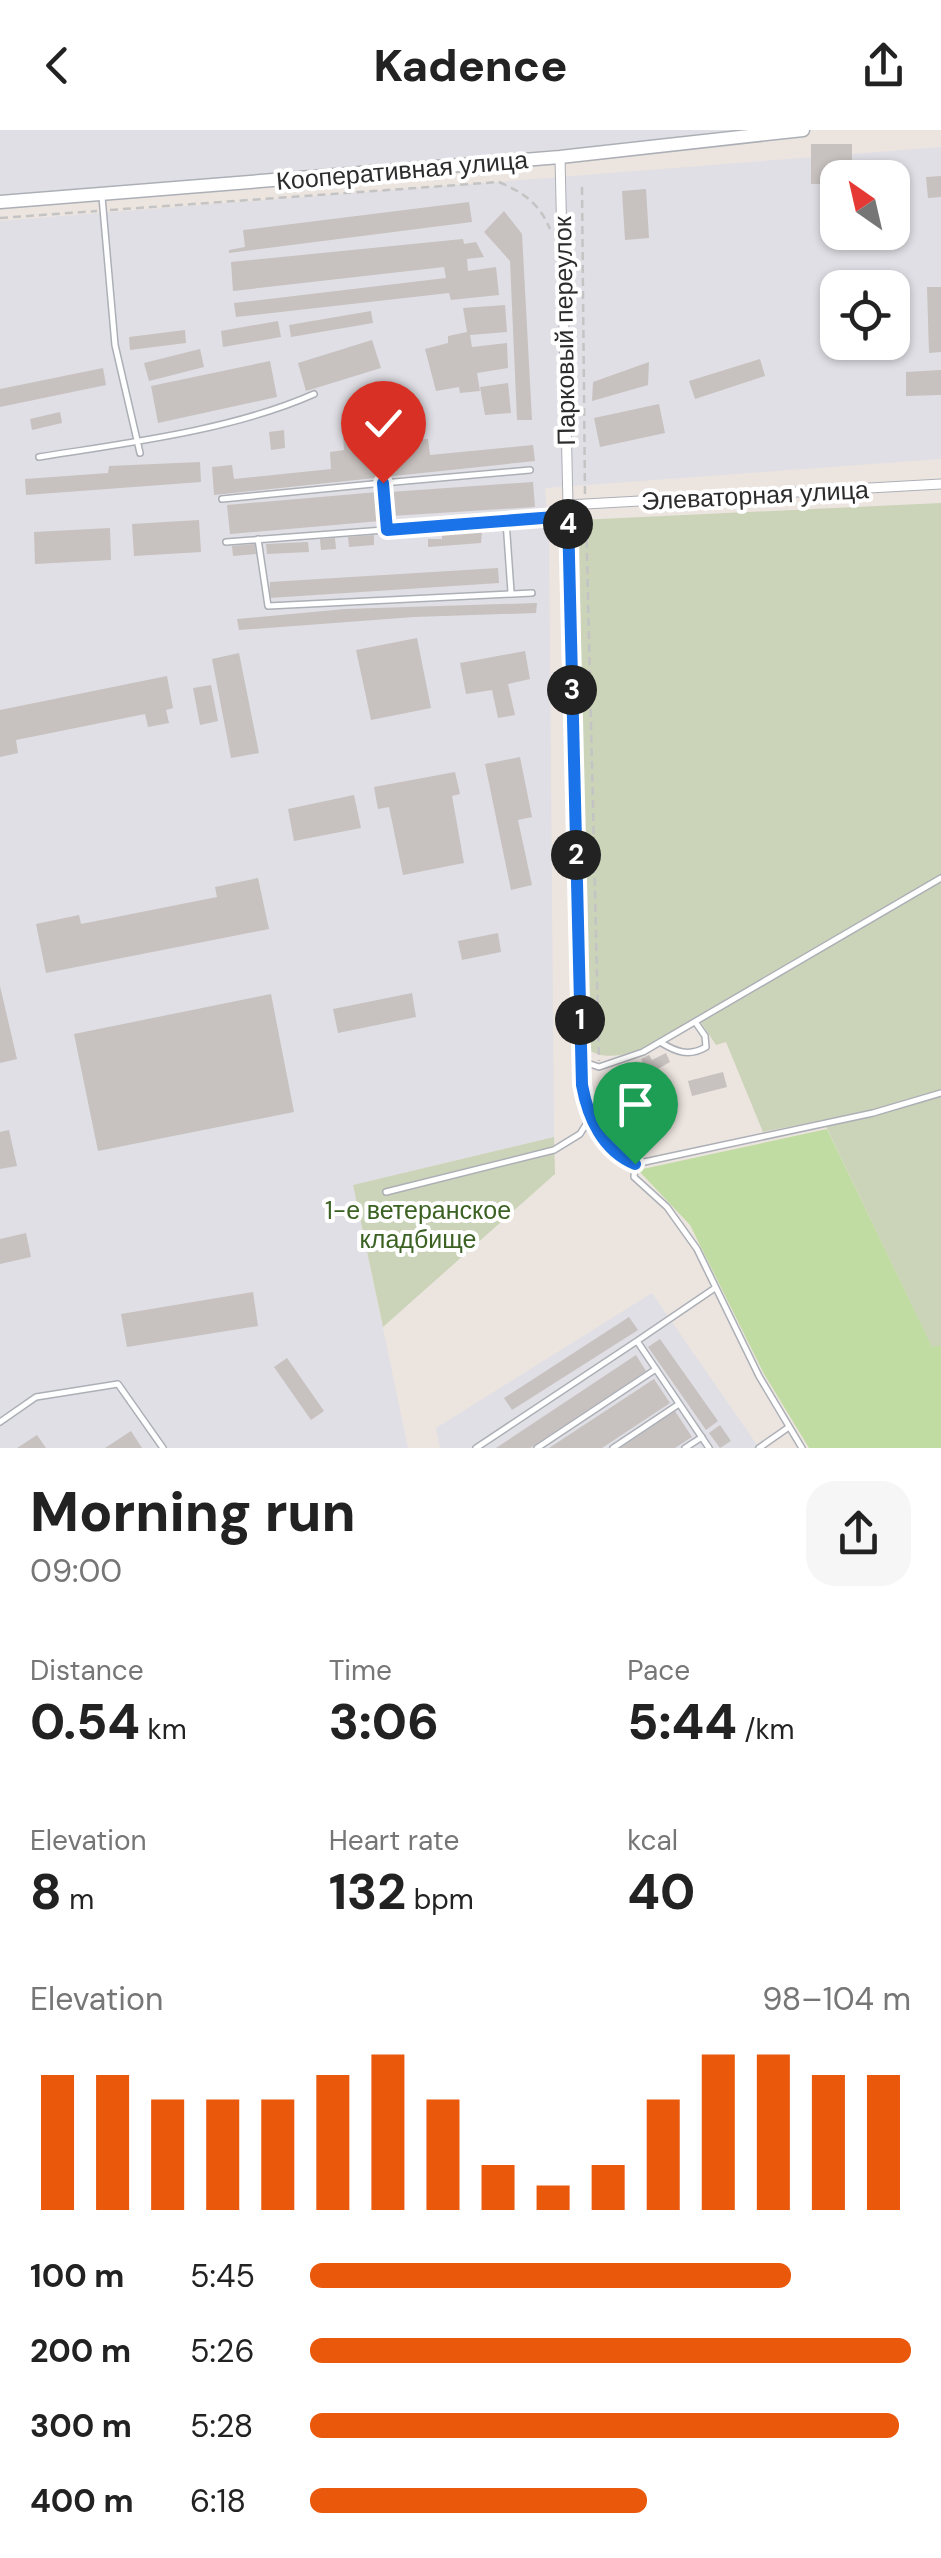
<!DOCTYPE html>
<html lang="en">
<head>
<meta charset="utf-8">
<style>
	:root { --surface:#fff; --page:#f6f6f6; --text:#222; --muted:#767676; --accent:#ea580c }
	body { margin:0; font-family:"DM Sans",sans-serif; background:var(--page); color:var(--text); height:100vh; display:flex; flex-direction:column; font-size:38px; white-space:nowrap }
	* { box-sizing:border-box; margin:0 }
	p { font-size:32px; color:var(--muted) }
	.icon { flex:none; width:55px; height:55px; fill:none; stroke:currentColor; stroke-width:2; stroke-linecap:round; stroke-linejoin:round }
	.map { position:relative; height:1318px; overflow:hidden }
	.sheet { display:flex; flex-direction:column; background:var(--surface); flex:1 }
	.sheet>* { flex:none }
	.needle { width:65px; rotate:326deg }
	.tools { position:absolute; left:820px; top:30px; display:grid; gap:20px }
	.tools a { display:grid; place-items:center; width:90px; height:90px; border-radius:20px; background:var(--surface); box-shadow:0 2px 8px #0004; font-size:50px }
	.pin { position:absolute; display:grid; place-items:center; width:85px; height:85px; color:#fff; margin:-102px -42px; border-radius:50% 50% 50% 0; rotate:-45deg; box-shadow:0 0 10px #0007 }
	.pin .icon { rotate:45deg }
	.km { position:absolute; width:50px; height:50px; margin:-25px; border-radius:50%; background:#222; color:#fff; font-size:28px; line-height:50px; text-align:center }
	.round { display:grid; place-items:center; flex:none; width:105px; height:105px; border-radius:30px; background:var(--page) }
	.summary { display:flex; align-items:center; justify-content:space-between; height:170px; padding:0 30px }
	h1 { font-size:55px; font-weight:800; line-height:75px }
	.metrics { display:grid; grid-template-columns:repeat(3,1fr); gap:15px; height:170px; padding:10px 30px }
	.metrics div { display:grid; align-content:center }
	.metrics b { font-size:50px; font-weight:800 }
	.metrics small { font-size:28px; font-weight:400 }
	.metrics p { font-size:28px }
	.chart { height:280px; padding:20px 30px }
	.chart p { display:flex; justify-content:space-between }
	.chart svg { width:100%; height:180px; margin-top:10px; stroke:var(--accent); stroke-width:6 }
	ul { padding:0 30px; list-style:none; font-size:32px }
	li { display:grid; grid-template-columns:160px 120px 1fr; align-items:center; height:75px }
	li i { height:25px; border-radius:12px; background:var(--accent) }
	header { display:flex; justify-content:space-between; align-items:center; height:130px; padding:0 30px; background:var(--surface); font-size:45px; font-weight:800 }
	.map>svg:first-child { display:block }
	.industrial { fill:#e0dfe5; fill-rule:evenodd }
	.green { fill:#c1dca2 }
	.cemetery { fill:#cbd4b8 }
	.building { fill:#c7c1bf }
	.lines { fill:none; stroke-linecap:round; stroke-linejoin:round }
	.lane-casing { stroke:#acb0b6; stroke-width:8 }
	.street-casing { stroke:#acb0b6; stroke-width:11 }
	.secondary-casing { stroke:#acb0b6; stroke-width:15 }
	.path { stroke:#c4c4c4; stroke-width:2.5; stroke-dasharray:8 5; stroke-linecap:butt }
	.lane { stroke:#fff; stroke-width:5 }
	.street { stroke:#fff; stroke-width:9 }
	.secondary { stroke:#fff; stroke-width:12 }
	.route-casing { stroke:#fff; stroke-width:20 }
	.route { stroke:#1a73e8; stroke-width:12 }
	.labels { text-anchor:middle; stroke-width:8; stroke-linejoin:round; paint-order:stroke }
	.street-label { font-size:25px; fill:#2c2c2c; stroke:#fff }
	.park-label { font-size:25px; fill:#3b6222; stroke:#fff }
</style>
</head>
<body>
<header><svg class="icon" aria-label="back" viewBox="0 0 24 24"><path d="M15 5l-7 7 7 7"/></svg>Kadence<svg class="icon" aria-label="share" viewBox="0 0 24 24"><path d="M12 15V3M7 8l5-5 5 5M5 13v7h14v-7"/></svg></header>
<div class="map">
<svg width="941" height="1318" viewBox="0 0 941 1318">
	<rect width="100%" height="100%" fill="#ece4df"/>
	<path class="industrial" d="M0,0H791L0,66Z
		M941,17V329L545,358L549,407L554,1007L353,1055L408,1318H0V91ZM838,48H892V102H838ZM838,158H892V212H838Z
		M652,1163L759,1318H440L436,1298Z"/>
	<path class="green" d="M827,999L932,1216H941V1318H809L764,1244L690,1095L638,1040Z"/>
	<path class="cemetery" d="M941,373V1216L932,1217L823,990L763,1002L726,912L716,915L698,888C668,904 620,941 587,919L579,390Z
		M554,1007L555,1044L383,1197L353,1055Z"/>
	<path class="building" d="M811,14H852V48H838V54H811Z
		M941,46V67L928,68L926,47Z
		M646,59L649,108L625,110L622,61Z
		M469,72L472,92L229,123V120L245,117L243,100Z
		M504,81L522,104L532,290H517L510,131L484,102Z
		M463,109L464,114L476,112L484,127L467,129L468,141L496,137L499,165L451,170L449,163L236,187L234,173L446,148L444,137L233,161L231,132Z
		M927,157H941V222L929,223Z
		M505,175L507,202L470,205L472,217L507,213L508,238L477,243L480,261L460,263L459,257L436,261L425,219L448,213V206L467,202L463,178Z
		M371,181L373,193L291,207L289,195Z
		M278,191L281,207L223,217L221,201Z
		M185,200L186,213L130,220L129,207Z
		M372,210L381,238L306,261L298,233Z
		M200,219L204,237L149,251L144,233Z
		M760,229L765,246L695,269L689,251Z
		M270,231L277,267L158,293L151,256Z
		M649,232L648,255L592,271L593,252Z
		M103,238L106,255L0,277V259Z
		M941,240V265L906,266V242Z
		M508,253L511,283L485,285L480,257Z
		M659,274L665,303L600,317L594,288Z
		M60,282L62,293L32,300L30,289Z
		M387,294L389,312L428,309L430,325L533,315L535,331L214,365L212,337L232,335L234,349L331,339L330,322L344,320L343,304L362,302L363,296Z
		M284,300L285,318L271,320L269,302Z
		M200,332L201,352L26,365L25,349L108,343L109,336Z
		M533,352L535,377L391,386L390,362Z
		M378,362L380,391L230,404L227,375Z
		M199,390L201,422L134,426L132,394Z
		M110,398L111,430L35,434L34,402Z
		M442,402H482L481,413L428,417V409H442Z
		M374,405V415L349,417L348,407Z
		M335,408L336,419L321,420L320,409Z
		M308,412L309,422L267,424L266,414Z
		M255,414L256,424L233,426L232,416Z
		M498,438L499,453L269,468L270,452Z
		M537,473L536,483L414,487L239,500L237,489L345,479Z
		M417,508L431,578L371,590L356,520Z
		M525,521L530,549L508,554L515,585L498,588L492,560L466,564L460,533Z
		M239,523L259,623L231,628L212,529Z
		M167,546L173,578L166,580L169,593L148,597L145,584L16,610L18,623L0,627V580Z
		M211,555L218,591L200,595L193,558Z
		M520,627L532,687L518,690L532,755L511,760L485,634Z
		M455,642L460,664L452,666L464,733L403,745L389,677L378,679L374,657Z
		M354,665L361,698L294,711L288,679Z
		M258,748L269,799L46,843L36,794L79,785L81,794L217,767L215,757Z
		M498,803L501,822L462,830L458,811Z
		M0,856L17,929L0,933Z
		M412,863L416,887L338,903L333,879Z
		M271,864L294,982L98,1021L74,904Z
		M666,923L670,932L649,944L641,929L649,925L652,930Z
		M723,942L727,957L692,966L688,951Z
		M9,1000L17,1036L0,1039V1002Z
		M26,1103L31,1127L0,1134V1109Z
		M253,1162L258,1196L127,1217L121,1184Z
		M629,1187L638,1200L512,1280L504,1268Z
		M660,1209L718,1291L706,1300L648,1217Z
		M636,1225L646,1241L530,1318H496Z
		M287,1228L324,1281L311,1290L274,1237Z
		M654,1249L670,1273L602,1318H549Z
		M675,1281L692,1307L675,1318H620Z
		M720,1295L731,1311L720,1318L709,1303Z
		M131,1301L142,1318H105Z
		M37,1305L46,1318H17Z"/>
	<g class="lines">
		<g class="lane-casing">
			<path id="lane" d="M102,67L115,215L140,323
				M39,327C127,313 233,300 314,264
				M222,369L383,353
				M568,377L581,931C583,971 593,1017 635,1034L634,1047L667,1077L697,1119L759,1246L802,1318
				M506,391L511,462
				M387,400L383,353L530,340
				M258,409L268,476L532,463
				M226,412L568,386
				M660,912C676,922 689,927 706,917L705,906L696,893
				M581,931L599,937L643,922L941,748
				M635,1034L873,983L941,963
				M386,1062L554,1020L580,1004L590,988
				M0,1292L36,1267L118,1254L163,1318
				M476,1318L637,1211
				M537,1318L656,1239
				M613,1318L679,1274
				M685,1318L702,1307
				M709,1318L637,1211L715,1158
				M759,1318L789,1297"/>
		</g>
		<g class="street-casing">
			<path id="street" d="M560,27L568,375L941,354"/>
		</g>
		<g class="secondary-casing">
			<path id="secondary" d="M0,72L560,27L803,0"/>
		</g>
		<path class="path" d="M582,57L585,366
			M110,80L499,52C524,63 539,73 550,99
			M0,88L97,81
			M586,384L599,931"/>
		<use href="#lane" class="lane"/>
		<use href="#street" class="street"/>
		<use href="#secondary" class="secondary"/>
	</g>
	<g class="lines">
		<g class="route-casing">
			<path id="route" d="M383,353L387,400L568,386L582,955C588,988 603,1021 635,1034"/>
		</g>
		<use href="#route" class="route"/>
	</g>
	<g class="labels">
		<g class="street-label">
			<text transform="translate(402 40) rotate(-5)" y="9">Кооперативная улица</text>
			<text transform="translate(564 201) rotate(-91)" y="9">Парковый переулок</text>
			<text transform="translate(755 365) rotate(-3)" y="9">Элеваторная улица</text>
		</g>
		<g class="park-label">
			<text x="418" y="1089">1-е ветеранское<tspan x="418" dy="29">кладбище</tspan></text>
		</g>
	</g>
</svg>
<div class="tools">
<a><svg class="needle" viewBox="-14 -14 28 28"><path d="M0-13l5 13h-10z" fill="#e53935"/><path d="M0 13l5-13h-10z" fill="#767676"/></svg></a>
<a><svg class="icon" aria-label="locate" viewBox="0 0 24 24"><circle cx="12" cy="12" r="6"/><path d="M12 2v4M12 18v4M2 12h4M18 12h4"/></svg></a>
</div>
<div class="pin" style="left:635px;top:1034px;background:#1e9e55"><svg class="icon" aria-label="arrive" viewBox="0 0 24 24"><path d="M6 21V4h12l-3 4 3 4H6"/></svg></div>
<div class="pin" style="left:383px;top:353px;background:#d93025"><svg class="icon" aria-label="check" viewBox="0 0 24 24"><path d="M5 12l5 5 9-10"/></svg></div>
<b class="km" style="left:580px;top:890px">1</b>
<b class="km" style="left:576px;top:725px">2</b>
<b class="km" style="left:572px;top:560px">3</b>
<b class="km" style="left:568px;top:394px">4</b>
</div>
<section class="sheet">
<div class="summary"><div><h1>Morning run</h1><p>09:00</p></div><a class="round"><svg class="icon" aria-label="share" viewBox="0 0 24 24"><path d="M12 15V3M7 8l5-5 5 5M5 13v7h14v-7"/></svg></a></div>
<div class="metrics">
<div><p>Distance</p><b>0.54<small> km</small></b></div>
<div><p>Time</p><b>3:06</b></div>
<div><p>Pace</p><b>5:44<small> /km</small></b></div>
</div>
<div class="metrics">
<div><p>Elevation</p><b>8<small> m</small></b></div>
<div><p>Heart rate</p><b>132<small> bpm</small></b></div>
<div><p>kcal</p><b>40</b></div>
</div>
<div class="chart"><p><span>Elevation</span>98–104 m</p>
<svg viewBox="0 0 160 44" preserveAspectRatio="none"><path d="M5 44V11M15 44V11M25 44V17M35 44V17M45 44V17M55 44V11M65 44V6M75 44V17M85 44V33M95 44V38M105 44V33M115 44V17M125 44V6M135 44V6M145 44V11M155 44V11"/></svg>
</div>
<ul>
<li><b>100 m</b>5:45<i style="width:80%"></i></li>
<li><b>200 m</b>5:26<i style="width:100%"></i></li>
<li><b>300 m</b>5:28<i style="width:98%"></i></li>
<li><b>400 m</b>6:18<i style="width:56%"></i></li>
</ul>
</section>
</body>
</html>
